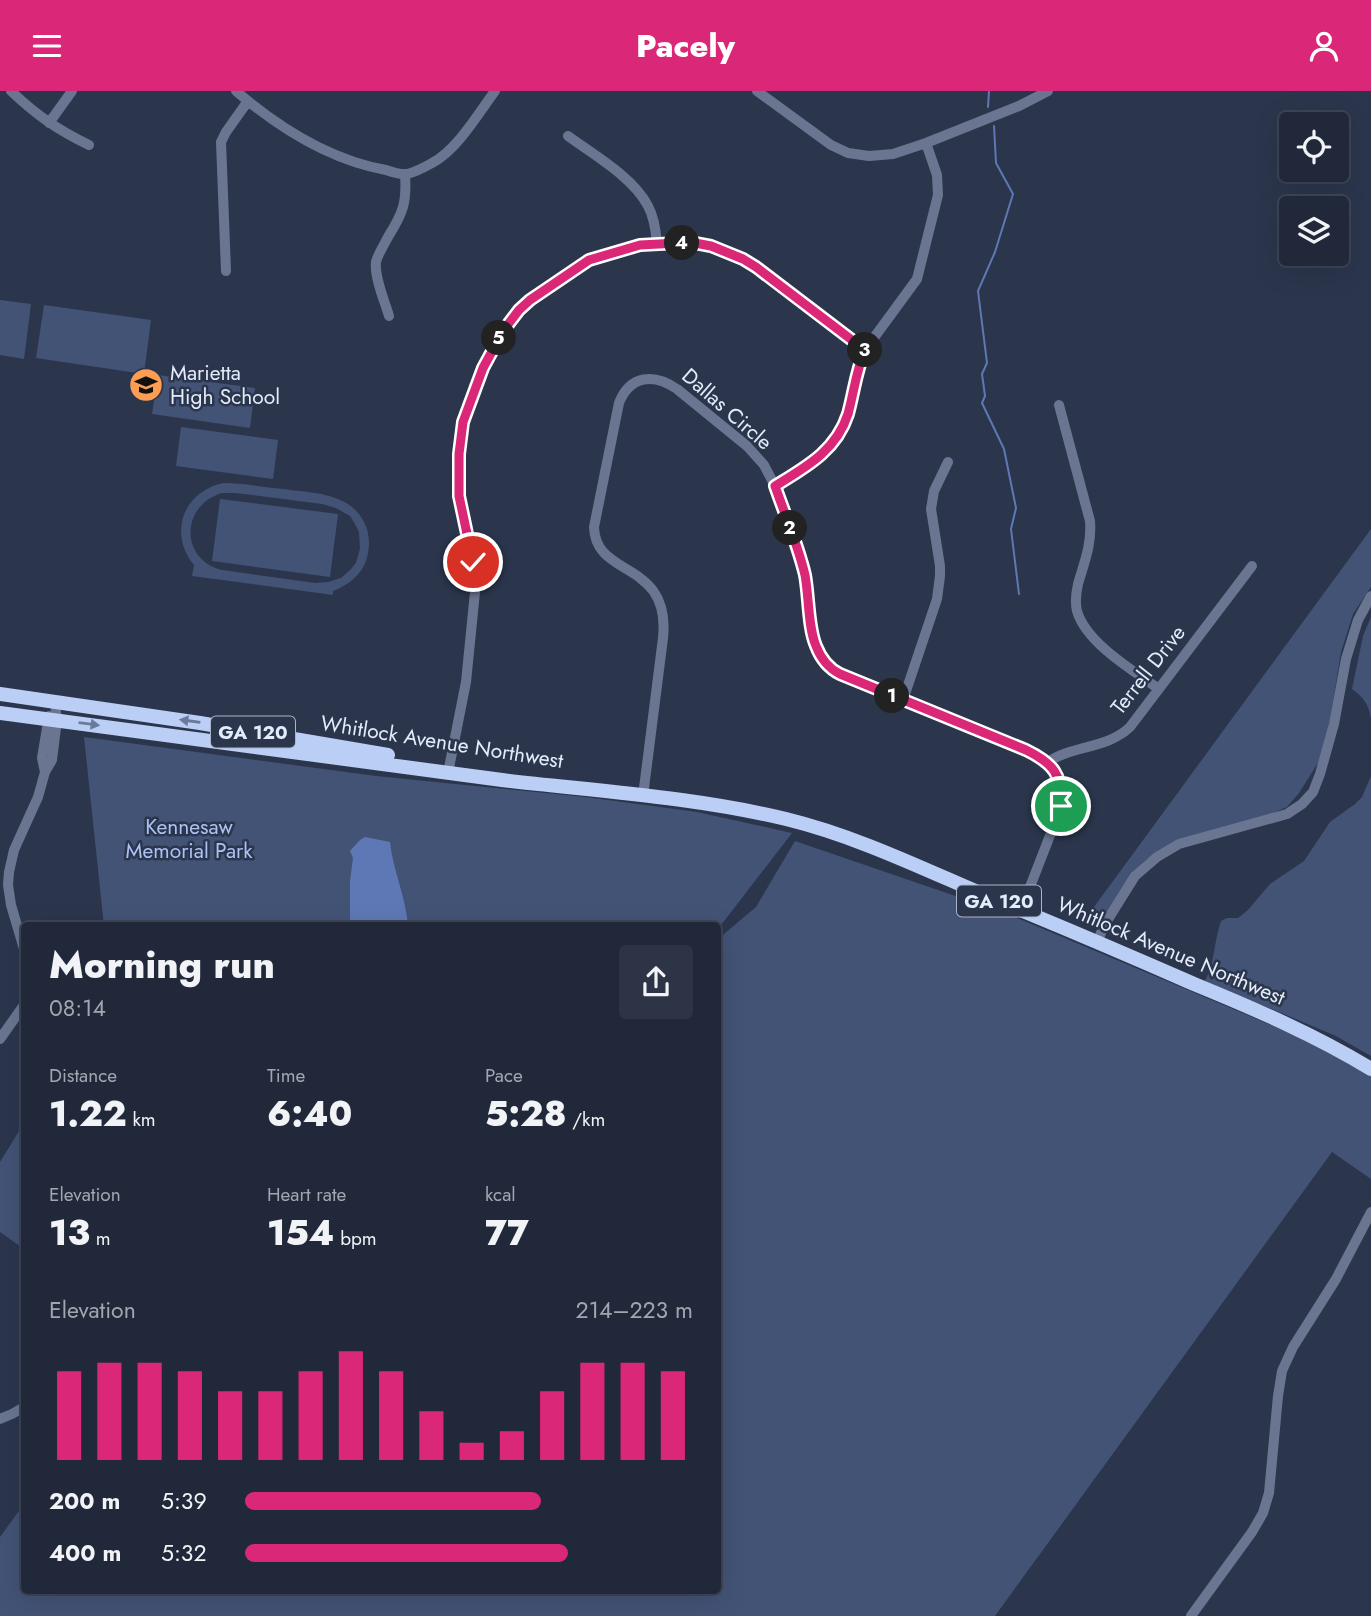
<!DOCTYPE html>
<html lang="en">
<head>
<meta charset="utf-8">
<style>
	:root { --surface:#20283a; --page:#2d3445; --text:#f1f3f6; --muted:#a2a6af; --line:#3d4454; --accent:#db2777 }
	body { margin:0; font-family:Jost,sans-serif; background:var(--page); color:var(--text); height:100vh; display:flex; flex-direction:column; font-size:26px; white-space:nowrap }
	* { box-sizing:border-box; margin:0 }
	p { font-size:23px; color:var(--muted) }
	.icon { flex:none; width:38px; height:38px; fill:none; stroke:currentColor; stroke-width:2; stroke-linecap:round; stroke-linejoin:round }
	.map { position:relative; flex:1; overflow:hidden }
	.panel { position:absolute; left:21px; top:831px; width:700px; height:672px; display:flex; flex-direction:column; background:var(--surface); border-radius:7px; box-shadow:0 7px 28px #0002,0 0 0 2px var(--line) }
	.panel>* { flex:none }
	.tools { position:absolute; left:1279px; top:21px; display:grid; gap:14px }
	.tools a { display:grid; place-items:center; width:70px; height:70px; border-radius:7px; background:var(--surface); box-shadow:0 7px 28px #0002,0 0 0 2px var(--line); font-size:35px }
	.pin { position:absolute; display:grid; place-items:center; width:60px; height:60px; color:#fff; margin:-30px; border:4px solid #fff; border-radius:50%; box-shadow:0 2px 7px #0007 }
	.km { position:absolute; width:35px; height:35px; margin:-18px; border-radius:50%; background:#222; color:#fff; font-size:19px; line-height:35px; text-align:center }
	.round { display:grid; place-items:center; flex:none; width:74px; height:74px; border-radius:7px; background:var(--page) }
	.headline { display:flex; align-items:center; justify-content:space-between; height:119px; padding:0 28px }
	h1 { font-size:38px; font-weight:800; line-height:52px }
	.stats { display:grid; grid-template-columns:repeat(3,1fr); gap:10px; height:119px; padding:7px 28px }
	.stats div { display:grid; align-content:center }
	.stats b { font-size:35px; font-weight:800 }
	.stats small { font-size:19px; font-weight:400 }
	.stats p { font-size:19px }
	.chart { height:196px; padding:14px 28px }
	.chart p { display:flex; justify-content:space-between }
	.chart svg { width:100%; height:126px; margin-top:7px; stroke:var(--accent); stroke-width:6 }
	ul { padding:0 28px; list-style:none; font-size:23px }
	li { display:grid; grid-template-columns:112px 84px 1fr; align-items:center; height:52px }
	li i { height:18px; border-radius:9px; background:var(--accent) }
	header { display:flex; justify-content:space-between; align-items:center; height:91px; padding:0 28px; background:var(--accent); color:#fff; font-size:32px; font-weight:800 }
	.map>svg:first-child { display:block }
	.green { fill:#435376; fill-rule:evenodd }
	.water { fill:#5e78b5 }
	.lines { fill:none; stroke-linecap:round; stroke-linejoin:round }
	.stream { stroke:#5e78b5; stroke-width:2 }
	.minor { stroke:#6a7691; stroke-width:10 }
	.highway { stroke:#bbcef6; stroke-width:14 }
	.oneway { fill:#6c7a99 }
	.route-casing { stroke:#fff; stroke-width:14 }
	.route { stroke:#db2777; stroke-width:9 }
	.labels { text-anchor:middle; stroke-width:5; stroke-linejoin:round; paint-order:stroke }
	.shield { fill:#2b364d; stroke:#acb5c7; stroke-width:2 }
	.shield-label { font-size:19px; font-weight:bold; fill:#e4ebfb }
	.poi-label { font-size:21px; fill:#e4ebfb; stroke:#2b364d; text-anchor:start }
	.street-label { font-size:21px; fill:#e4ebfb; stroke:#2b364d }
	.park-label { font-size:21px; fill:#abc2f5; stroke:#2b364d }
</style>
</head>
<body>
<header><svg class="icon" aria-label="menu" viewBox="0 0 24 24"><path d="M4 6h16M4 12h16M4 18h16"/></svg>Pacely<svg class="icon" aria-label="person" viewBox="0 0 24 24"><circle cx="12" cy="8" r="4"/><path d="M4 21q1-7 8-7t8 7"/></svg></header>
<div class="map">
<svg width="1371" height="1525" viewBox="0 0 1371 1525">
	<rect width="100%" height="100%" fill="#2b364d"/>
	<path class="green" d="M0,209L31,213L24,268L0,264Z
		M44,214L151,229L144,283L36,267Z
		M158,284L255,297L250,337L152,323Z
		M181,336L278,349L273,388L176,375Z
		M223,392C243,392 263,396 283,398C311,402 349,401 364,431C369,440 370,452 368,462C365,481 351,493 333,500V504L192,485L194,474C168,442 183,401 223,392ZM222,402H236L322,413L336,417L350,425L355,433L359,441L360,458L356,472L351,478L341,487L328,491L315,492L222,479C179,468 181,414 222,402Z
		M220,408L338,423L330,486L212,470Z
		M1371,438V496L1353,523L1341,561L1328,641L1318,672L1299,702L1287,716L1266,725L1176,750L1147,768L1133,780L1115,810L1096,836L1083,831Z
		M1371,526V628C1369,613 1363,606 1352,598L1363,545Z
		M84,646L376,685L585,706L697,721L792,742L718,838V835H104Z
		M1371,685V965L1336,945L1205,890C1215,871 1214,850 1221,830L1227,827H1238L1248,819L1270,793L1304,770L1330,731L1355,713L1362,706Z
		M795,750L1008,823L1297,945L1371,985V1088L1332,1061L995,1525H0V1446L24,1413V1500H718V853L724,843L756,816Z
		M24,1032V1158L0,1141V1071Z"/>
	<path class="water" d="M365,746L390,751C393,780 406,806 408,835H350V790L353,767L350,760L360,749Z"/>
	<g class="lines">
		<path class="stream" d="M988,16L989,0
			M994,35L996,72L1013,103L995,161L978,200L987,272L982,283L985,305L982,312L1004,358L1016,417L1011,438L1019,503"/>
		<path class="minor" d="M11,0C36,24 58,39 89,54
			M236,0C279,37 330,69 386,79C392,81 401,84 407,83C415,81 425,76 432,72C457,59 478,23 495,0
			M757,0L831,54L848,62L869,65L893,63L926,52L1019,15L1048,0
			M49,32L72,0
			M568,45C594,64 633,86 648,115C654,126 656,140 657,153
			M226,180L221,51L226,41L248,10
			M389,225C385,211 374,186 376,171C378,163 384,154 388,146C403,122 407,112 405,83
			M1059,314L1090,430C1092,453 1084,472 1078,493C1076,502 1075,512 1077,520C1086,552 1134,580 1159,598
			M775,395L819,367L838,344L847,325L857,280L865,259L917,188L938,104L937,84L926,52
			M903,609L937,508L940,485V475L931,418L934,400L948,371
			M1048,671C1073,654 1107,658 1130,636L1252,475
			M45,681L42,667L49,625
			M448,682L466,591L475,501L473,471L459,405L458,378L461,346L468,317L483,277L503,240L519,219L530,209L589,169L640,154L678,152H695L728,161L756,176L865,259
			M643,705L663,547C671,468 595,488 594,436L619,312C630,284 654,282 677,298L747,355L764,374L775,395L801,468L809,508L814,550L825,572L834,580L847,587L1026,659L1042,667L1051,675L1059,694L1061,707L1056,729L1021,819
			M1097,851L1105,833L1135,785L1157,766L1179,753L1287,723L1302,713L1313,701L1320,683L1334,633L1346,568L1358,529L1371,505
			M24,858L11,814L8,794L9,781L14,759L38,706L45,681L52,669L57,629L55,612
			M0,948L24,914
			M0,1328L12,1323L24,1316
			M1191,1525L1252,1441L1263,1422L1269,1402L1278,1305L1282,1280L1293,1256L1336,1188L1371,1121"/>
		<path class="highway" d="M0,603L200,632L388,664
			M0,622L502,689C596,700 694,706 786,728C868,748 945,789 1023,820C1081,844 1137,868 1194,893C1255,918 1315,944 1371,978"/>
	</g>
	<defs><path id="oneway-solid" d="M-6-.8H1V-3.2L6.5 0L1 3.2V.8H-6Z" transform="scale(1.75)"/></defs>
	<g class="oneway">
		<use href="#oneway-solid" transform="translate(190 630) rotate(-172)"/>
		<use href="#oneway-solid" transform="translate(89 633) rotate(7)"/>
	</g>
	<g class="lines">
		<g class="route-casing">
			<path id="route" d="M473,471L459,405V363L463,331L483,277L503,240L519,219L530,209L589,169L640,154L678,152H695L711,155L743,168L756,176L865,259C856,280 854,301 848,323C836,360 806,376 775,395C785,424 798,454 805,484C809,505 808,537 816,555C821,568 828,577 840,583L1026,659C1053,672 1063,684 1061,715"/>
		</g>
		<use href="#route" class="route"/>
	</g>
	<defs>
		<g id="school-disc" transform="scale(1.75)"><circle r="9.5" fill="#fd9d54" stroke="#2b364d"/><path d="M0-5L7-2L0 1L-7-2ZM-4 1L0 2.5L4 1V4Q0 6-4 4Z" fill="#111"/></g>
	</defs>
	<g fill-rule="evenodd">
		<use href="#school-disc" x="146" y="294"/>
	</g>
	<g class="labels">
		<g class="shield">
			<rect x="211" y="625.5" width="84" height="31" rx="5"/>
			<rect x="957" y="794.5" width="84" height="31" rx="5"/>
		</g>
		<g class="shield-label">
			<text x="253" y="648">GA 120</text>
			<text x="999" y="817">GA 120</text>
		</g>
		<g class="poi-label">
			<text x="170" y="289">Marietta<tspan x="170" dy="24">High School</tspan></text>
		</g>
		<g class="street-label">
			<text transform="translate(727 318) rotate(41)" y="7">Dallas Circle</text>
			<text transform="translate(1148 579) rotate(-52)" y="7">Terrell Drive</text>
			<text transform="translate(442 651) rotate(9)" y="7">Whitlock Avenue Northwest</text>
			<text transform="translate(1171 860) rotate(23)" y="7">Whitlock Avenue Northwest</text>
		</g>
		<g class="park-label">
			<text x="189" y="743">Kennesaw<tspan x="189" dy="24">Memorial Park</tspan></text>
		</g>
	</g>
</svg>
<div class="tools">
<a><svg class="icon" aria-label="locate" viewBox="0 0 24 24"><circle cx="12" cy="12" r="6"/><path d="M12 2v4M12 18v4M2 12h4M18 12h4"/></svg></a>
<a><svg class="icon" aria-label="layers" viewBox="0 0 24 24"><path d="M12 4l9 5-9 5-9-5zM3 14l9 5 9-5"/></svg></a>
</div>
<div class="pin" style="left:1061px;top:715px;background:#1e9e55"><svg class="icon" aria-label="arrive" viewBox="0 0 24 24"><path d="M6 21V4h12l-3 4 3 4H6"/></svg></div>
<div class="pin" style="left:473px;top:471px;background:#d93025"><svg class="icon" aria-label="check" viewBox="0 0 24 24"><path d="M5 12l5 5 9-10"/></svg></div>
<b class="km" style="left:892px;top:605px">1</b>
<b class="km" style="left:790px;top:437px">2</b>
<b class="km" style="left:865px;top:259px">3</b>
<b class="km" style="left:682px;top:152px">4</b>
<b class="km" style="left:499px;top:247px">5</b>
<section class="panel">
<div class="headline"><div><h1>Morning run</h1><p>08:14</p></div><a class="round"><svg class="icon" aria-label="share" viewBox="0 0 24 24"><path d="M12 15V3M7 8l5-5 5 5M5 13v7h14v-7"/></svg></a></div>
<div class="stats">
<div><p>Distance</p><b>1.22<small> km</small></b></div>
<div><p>Time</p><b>6:40</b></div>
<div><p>Pace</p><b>5:28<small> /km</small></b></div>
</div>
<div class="stats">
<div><p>Elevation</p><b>13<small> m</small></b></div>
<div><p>Heart rate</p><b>154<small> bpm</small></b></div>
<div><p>kcal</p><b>77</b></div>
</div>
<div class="chart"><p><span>Elevation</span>214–223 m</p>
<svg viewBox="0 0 160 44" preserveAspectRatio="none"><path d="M5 44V13M15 44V10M25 44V10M35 44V13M45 44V20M55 44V20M65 44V13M75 44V6M85 44V13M95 44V27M105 44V38M115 44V34M125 44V20M135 44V10M145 44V10M155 44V13"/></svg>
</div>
<ul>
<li><b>200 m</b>5:39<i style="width:66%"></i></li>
<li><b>400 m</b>5:32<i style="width:72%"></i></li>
</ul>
</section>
</div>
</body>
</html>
